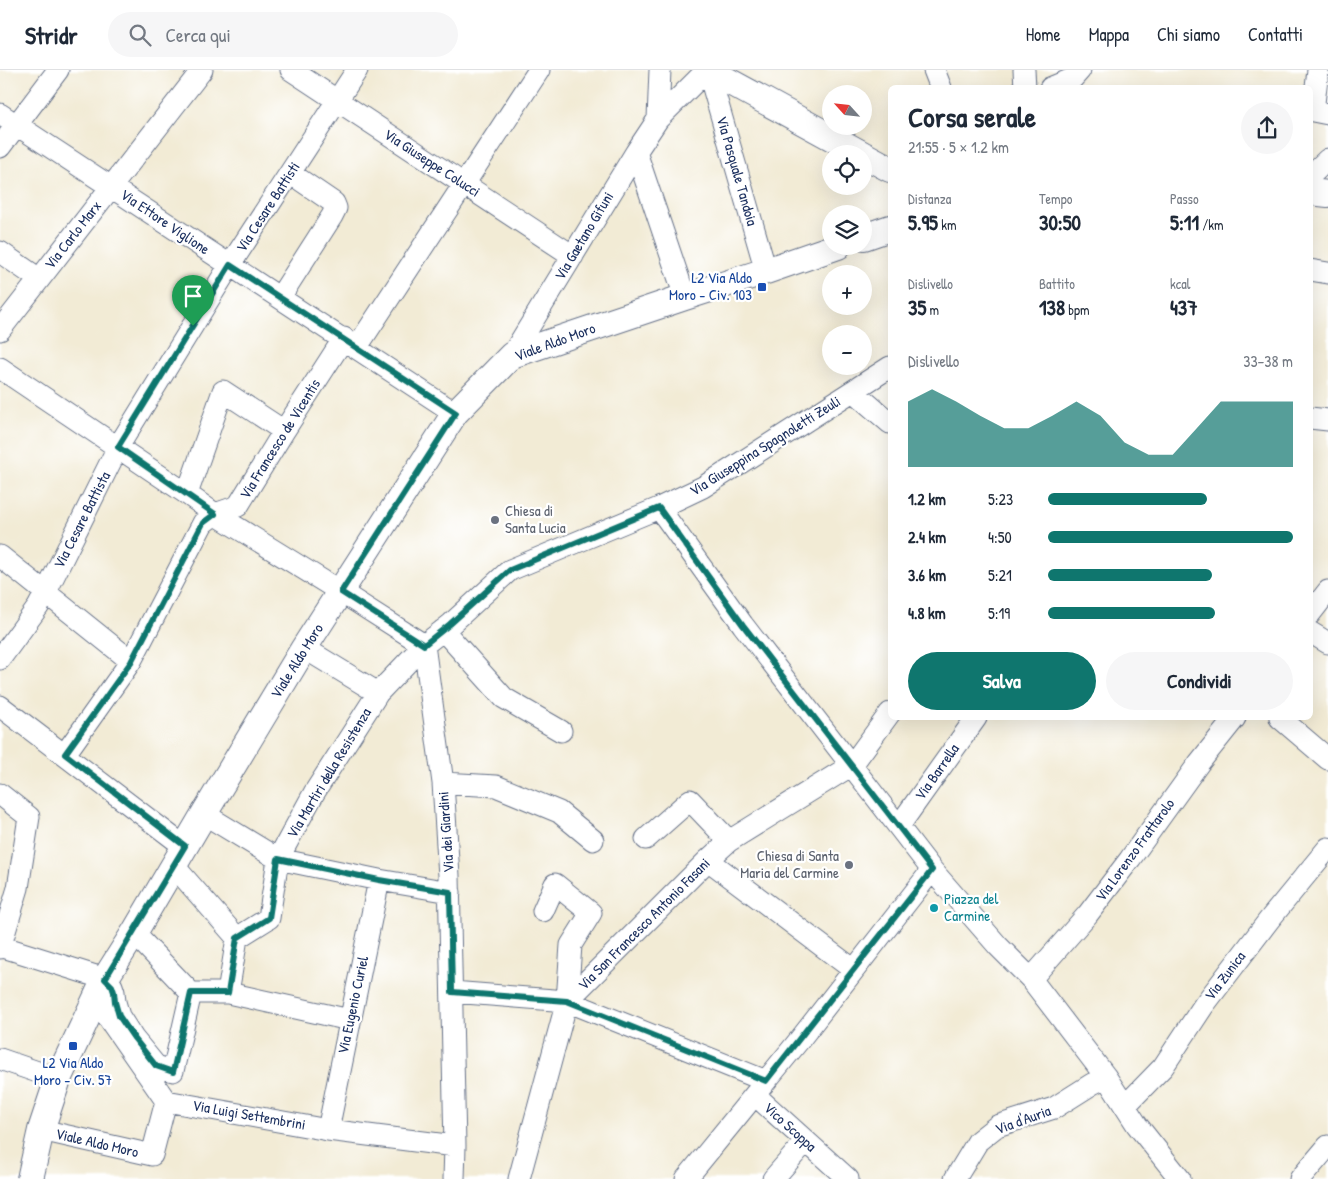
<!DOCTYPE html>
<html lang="it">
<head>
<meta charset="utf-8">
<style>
	:root { --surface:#fff; --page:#f6f6f7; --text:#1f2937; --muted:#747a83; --line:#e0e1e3; --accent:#0f766e }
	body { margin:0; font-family:"Patrick Hand",sans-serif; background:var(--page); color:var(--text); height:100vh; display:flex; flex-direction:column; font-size:19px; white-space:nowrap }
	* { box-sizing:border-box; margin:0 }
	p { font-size:16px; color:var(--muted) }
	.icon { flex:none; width:28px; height:28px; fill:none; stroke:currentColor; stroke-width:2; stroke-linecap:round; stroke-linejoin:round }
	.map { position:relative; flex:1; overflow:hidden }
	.details { position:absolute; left:888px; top:15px; width:425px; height:635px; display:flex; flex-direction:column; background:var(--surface); border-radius:8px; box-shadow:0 5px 20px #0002 }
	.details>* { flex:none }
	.needle { width:32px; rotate:297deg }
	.fabs { position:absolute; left:822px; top:15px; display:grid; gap:10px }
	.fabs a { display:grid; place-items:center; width:50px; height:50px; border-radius:50%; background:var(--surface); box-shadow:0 5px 20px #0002; font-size:25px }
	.pin { position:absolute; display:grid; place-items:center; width:42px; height:42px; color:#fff; margin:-51px -21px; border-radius:50% 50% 50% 0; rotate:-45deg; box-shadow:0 0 5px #0007 }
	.pin .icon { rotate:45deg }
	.round { display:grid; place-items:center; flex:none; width:52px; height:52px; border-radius:26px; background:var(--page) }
	.summary { display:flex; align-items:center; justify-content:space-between; height:85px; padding:0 20px }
	h1 { font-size:28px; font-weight:800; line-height:38px }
	.stats { display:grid; grid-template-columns:repeat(3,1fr); gap:8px; height:85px; padding:5px 20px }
	.stats div { display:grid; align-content:center }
	.stats b { font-size:21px; font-weight:800 }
	.stats small { font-size:14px; font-weight:400 }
	.stats p { font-size:14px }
	.chart { height:140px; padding:10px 20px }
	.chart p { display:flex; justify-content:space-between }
	.chart svg { width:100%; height:90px; margin-top:5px; fill:var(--accent); opacity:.7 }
	.button { display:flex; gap:10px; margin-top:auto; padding:10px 20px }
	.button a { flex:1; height:58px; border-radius:30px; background:var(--accent); color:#fff; font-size:20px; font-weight:800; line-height:58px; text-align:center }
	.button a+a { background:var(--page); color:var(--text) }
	ul { padding:0 20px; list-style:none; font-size:16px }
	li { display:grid; grid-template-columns:80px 60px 1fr; align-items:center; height:38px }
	li i { height:12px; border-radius:6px; background:var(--accent) }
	header { display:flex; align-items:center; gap:30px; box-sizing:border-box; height:70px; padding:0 25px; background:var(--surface); border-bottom:1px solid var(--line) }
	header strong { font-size:24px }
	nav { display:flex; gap:28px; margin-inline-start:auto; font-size:18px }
	.search { width:350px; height:45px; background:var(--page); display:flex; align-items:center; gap:12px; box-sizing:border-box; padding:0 18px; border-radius:28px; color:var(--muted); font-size:19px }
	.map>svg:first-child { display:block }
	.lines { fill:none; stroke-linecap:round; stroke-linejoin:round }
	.minor-casing { stroke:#667188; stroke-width:23 }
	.major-casing { stroke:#667188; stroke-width:28 }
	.minor { stroke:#fff; stroke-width:21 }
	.major { stroke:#fff; stroke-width:26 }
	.route-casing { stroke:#fff; stroke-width:10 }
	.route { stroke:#0f766e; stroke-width:6 }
	.transit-dot { fill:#1a4fb4; stroke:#fff; stroke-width:2 }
	.worship-dot { fill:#6b7280; stroke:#fff; stroke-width:2 }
	.culture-dot { fill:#0f9aa8; stroke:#fff; stroke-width:2 }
	.labels { text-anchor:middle; stroke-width:4.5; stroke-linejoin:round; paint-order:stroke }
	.street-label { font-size:15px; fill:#1b2f5e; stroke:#fff }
	.transit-label { font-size:15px; fill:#164399; stroke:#fff; text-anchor:end }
	.worship-label { font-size:15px; fill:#5b616d; stroke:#fff; text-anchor:start }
	.culture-label { font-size:15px; fill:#0d838f; stroke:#fff; text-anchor:start }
</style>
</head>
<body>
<header>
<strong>Stridr</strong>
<div class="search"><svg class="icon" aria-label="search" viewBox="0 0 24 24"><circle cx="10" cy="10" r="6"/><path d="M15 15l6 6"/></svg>Cerca qui</div>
<nav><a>Home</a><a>Mappa</a><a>Chi siamo</a><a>Contatti</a></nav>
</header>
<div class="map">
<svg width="1328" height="1109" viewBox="0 0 1328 1109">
	<rect width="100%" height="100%" fill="#fff"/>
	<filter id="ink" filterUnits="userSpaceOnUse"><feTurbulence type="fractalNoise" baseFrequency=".02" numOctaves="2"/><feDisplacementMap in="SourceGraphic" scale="10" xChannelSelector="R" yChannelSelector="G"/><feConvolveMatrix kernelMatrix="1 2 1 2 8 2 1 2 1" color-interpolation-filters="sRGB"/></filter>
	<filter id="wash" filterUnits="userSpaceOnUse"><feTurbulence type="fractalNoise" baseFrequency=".0096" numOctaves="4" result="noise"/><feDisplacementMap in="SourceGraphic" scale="20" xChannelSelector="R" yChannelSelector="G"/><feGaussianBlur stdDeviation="1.12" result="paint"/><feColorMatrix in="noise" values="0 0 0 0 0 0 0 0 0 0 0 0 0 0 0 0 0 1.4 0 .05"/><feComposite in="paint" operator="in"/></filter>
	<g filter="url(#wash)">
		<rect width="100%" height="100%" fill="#f2ebd5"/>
	</g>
	<g filter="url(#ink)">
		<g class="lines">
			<g class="minor-casing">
				<path id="minor" d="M291,0L573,186
					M708,0L766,201
					M934,0L941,18
					M1024,0L1025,18
					M1318,0L1313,41L1328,44
					M1050,18L1072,9L1080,0
					M0,44L455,343
					M658,49L660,0
					M0,77L58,0
					M636,82L685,227
					M1310,106L1328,89
					M0,182L39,209
					M1310,200L1328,203
					M280,227L332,146L336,138L334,133L290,103
					M0,260L202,0
					M357,277L539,0
					M512,285L636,82L658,49L707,0
					M0,298L187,424L215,444L341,522L424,575L443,713L449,806L455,1076L454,1109
					M853,321L890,353
					M1310,348L1328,350
					M187,424L223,321L284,361
					M659,438L743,555L932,800L998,876L1031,909L1106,1007L1137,1055L1180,1109
					M0,486L131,591
					M1310,544L1328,521
					M443,560L504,628L561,661
					M1310,562L1328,573
					M304,578L378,623
					M0,589L38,537L46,522L118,377L230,195L357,0
					M0,636L185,777
					M1280,648L1328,689
					M65,684L131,591L203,453L215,444L238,436L284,361L344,268
					M443,713L496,716L559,742L593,770
					M0,724L29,747L18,818L0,878
					M204,744L278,789L379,810L450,822
					M899,756L976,648
					M646,769L690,730L729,771
					M708,790L854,900
					M174,796L237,868
					M543,841L555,814L591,843L571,875L567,931
					M134,863L191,923
					M0,876L105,909L112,916L114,922L115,932L119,946L133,968L156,996L173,1001L191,923
					M1031,909L1088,844L1130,789L1199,693L1235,648
					M452,922L567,931L766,1011
					M191,923H228L350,950
					M228,923L237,868L269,848L278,789L314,723L378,623L424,575L451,554L510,500L659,438L703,417L890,297
					M95,929L166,1031L328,1060L455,1076
					M0,989L58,1009
					M755,1025L848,1109
					M1125,1036L1163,997L1204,935L1269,850L1328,778
					M41,1060L152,1085L166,1031
					M328,1060L379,810
					M519,1109L567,931L708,790L729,771L852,695L890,643
					M686,1109L801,968L932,800
					M773,1109L806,1071
					M955,1109L978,1071L997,1056L1054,1038L1092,1014L1106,1007
					M1300,1109L1328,1076"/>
			</g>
			<g class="major-casing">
				<path id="major" d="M708,0L862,84
					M864,85L890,99
					M1310,122L1328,124
					M864,167L890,158
					M30,1109L41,1060L58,1009L105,909L134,863L204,744L304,578L455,343L512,285L685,227L766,201L838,176"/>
			</g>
			<use href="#minor" class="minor"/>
			<use href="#major" class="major"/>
		</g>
	</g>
	<g class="lines" filter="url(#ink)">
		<g class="route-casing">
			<path id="route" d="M230,195L456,343L341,522L424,575L450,554L510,500L659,438L743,555L932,800L766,1011L567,931L452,922L450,822L379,810L278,789L269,848L237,868L228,923H191L173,1002L156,996L134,968L119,946L115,932L114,922L112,916L105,909L185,776L65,684L131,592L203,453L215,444L118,377Z"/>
		</g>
		<use href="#route" class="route"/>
	</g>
	<g class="transit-dot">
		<rect x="757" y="212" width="10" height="10" rx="2.5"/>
		<rect x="68" y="971" width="10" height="10" rx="2.5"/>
	</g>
	<g class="worship-dot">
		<circle cx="495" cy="450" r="5"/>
		<circle cx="849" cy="795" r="5"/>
	</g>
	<circle class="culture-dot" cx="934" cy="838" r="5"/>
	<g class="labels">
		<g class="street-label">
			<text transform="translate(432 93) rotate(33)" y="5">Via Giuseppe Colucci</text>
			<text transform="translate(737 101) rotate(74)" y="5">Via Pasquale Tandoia</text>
			<text transform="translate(268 137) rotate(-57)" y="5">Via Cesare Battisti</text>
			<text transform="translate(165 152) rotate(34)" y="5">Via Ettore Viglione</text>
			<text transform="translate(73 165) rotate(-52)" y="5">Via Carlo Marx</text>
			<text transform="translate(584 166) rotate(-59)" y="5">Via Gaetano Gifuni</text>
			<text transform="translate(555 272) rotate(-20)" y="5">Viale Aldo Moro</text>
			<text transform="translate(280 369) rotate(-58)" y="5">Via Francesco de Vicentis</text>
			<text transform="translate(765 376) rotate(-32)" y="5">Via Giuseppina Spagnoletti Zeuli</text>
			<text transform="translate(82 450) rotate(-63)" y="5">Via Cesare Battista</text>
			<text transform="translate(297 591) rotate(-58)" y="5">Viale Aldo Moro</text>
			<text transform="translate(937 702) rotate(-55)" y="5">Via Barrella</text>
			<text transform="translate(329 703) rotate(-59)" y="5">Via Martiri della Resistenza</text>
			<text transform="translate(446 762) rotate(-94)" y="5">Via dei Giardini</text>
			<text transform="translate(1135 780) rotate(-54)" y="5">Via Lorenzo Frattarolo</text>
			<text transform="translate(644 854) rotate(-45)" y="5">Via San Francesco Antonio Fasani</text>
			<text transform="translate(1225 906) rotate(-53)" y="5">Via Zunica</text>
			<text transform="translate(353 935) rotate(-78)" y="5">Via Eugenio Curiel</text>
			<text transform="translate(249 1045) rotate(10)" y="5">Via Luigi Settembrini</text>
			<text transform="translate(1023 1050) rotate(-20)" y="5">Via d'Auria</text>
			<text transform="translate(790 1057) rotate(42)" y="5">Vico Scoppa</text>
			<text transform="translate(97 1073) rotate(13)" y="5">Viale Aldo Moro</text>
		</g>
		<g class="transit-label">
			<text x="752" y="213">L2 Via Aldo<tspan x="752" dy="17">Moro - Civ. 103</tspan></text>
			<text x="73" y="998" text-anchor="middle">L2 Via Aldo<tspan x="73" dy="17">Moro - Civ. 57</tspan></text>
		</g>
		<g class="worship-label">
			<text x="505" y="446">Chiesa di<tspan x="505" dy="17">Santa Lucia</tspan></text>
			<text x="839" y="791" text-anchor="end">Chiesa di Santa<tspan x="839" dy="17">Maria del Carmine</tspan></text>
		</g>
		<g class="culture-label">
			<text x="944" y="834">Piazza del<tspan x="944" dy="17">Carmine</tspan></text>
		</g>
	</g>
</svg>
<div class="fabs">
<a><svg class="needle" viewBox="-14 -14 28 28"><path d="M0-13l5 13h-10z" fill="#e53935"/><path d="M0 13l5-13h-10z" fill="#747a83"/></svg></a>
<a><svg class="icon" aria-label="locate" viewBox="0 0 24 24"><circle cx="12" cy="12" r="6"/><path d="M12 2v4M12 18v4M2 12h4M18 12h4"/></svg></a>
<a><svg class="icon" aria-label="layers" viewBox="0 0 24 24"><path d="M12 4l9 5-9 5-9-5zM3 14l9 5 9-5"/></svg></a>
<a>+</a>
<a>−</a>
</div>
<div class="pin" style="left:193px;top:256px;background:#1e9e55"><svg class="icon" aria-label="arrive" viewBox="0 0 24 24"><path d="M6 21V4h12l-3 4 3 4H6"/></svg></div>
<section class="details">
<div class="summary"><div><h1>Corsa serale</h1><p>21:55 · 5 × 1.2 km</p></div><a class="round"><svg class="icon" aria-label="share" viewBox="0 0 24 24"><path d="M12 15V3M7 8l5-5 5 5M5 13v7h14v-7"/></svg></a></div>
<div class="stats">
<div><p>Distanza</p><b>5.95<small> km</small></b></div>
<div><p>Tempo</p><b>30:50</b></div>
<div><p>Passo</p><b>5:11<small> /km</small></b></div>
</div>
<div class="stats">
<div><p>Dislivello</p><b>35<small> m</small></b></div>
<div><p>Battito</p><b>138<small> bpm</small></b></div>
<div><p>kcal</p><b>437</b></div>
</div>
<div class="chart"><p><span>Dislivello</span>33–38 m</p>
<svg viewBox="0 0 160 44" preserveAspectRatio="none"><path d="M0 44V12L10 6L20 12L30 19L40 25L50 25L60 19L70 12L80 19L90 32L100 38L110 38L120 25L130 12L140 12L150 12L160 12V44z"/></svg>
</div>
<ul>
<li><b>1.2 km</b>5:23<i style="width:65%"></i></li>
<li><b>2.4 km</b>4:50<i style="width:100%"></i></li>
<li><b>3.6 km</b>5:21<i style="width:67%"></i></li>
<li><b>4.8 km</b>5:19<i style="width:68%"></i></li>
</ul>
<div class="button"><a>Salva</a><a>Condividi</a></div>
</section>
</div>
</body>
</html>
